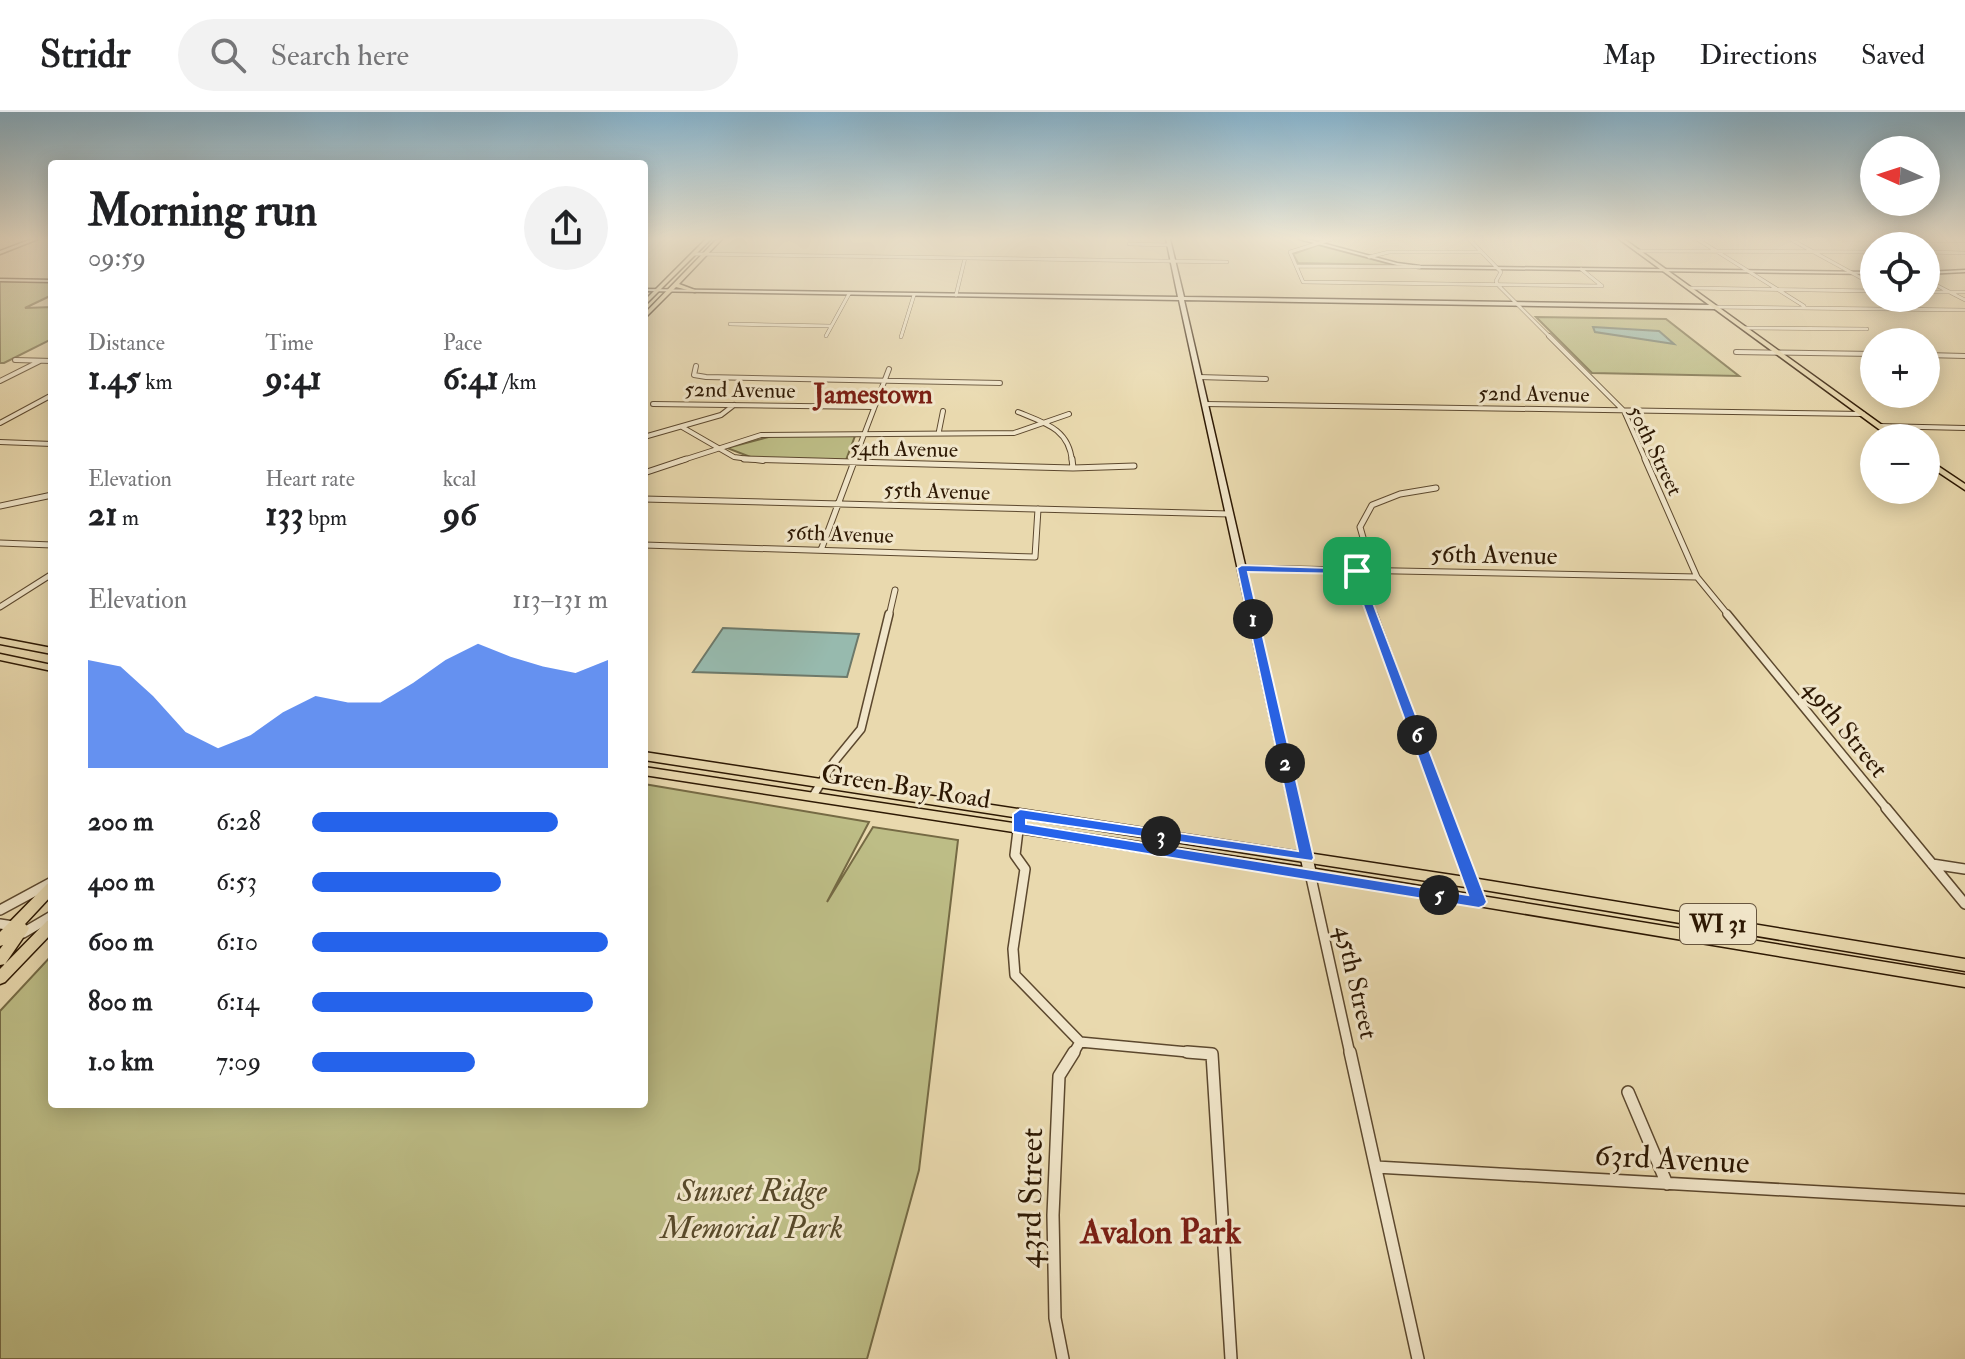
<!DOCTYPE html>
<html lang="en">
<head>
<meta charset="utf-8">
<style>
	:root { --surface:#fff; --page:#f2f2f2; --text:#202124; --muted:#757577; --line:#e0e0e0; --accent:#2563eb }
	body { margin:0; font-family:"IM FELL Double Pica",serif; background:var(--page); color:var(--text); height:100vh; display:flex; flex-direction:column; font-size:30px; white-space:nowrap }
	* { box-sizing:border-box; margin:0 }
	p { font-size:26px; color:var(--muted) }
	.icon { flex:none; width:44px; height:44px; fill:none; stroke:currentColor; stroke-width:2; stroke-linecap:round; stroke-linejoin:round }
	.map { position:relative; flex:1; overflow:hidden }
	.drawer { position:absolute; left:48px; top:48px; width:600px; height:948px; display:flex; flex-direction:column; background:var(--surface); border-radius:8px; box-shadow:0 4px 20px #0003 }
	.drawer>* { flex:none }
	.needle { width:52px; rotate:273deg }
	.tools { position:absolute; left:1860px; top:24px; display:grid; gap:16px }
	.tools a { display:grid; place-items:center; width:80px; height:80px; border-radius:50%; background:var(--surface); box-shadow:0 4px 20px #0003; font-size:40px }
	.pin { position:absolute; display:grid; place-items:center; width:68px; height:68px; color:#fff; margin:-34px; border-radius:16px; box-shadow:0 4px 12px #0006 }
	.km { position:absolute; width:40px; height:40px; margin:-20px; border-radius:50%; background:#222; color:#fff; font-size:22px; line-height:40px; text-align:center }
	.round { display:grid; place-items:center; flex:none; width:84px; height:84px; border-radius:42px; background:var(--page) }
	.overview { display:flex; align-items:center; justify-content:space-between; height:136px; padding:0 40px }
	h1 { font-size:44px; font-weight:700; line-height:60px }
	.stats { display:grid; grid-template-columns:repeat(3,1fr); gap:12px; height:136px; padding:8px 40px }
	.stats div { display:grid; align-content:center }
	.stats b { font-size:34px; font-weight:700 }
	.stats small { font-size:22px; font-weight:400 }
	.stats p { font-size:22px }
	.chart { height:224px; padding:16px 40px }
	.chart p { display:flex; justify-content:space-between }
	.chart svg { width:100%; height:144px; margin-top:8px; fill:var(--accent); opacity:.7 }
	ul { padding:0 40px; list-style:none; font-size:26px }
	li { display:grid; grid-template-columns:128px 96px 1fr; align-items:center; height:60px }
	li i { height:20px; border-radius:10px; background:var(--accent) }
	header { display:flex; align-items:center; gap:48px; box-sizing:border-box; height:112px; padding:0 40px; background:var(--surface); border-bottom:2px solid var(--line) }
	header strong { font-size:38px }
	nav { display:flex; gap:44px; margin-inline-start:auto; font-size:28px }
	.search { width:560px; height:72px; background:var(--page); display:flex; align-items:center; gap:20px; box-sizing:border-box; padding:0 28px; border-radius:44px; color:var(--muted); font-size:30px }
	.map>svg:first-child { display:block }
	.green { fill:#bdbd86; stroke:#756a44; stroke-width:2 }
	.water { fill:#97baae; stroke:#6d796a; stroke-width:2 }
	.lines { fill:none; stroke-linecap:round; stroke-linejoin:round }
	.street-far5-casing { stroke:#5c482e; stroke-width:4 }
	.street-far4-casing { stroke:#5c482e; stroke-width:6 }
	.street-far3-casing { stroke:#5c482e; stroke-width:7 }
	.street-far2-casing { stroke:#5c482e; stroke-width:10 }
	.street-far1-casing { stroke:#5c482e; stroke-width:12 }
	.street-casing { stroke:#5c482e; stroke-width:14 }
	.secondary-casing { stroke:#2d1803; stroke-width:3 }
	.primary-casing { stroke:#2d1803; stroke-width:3 }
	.street-far5 { stroke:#f1e6ca; stroke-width:3 }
	.street-far4 { stroke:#f1e6ca; stroke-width:4 }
	.street-far3 { stroke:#f1e6ca; stroke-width:5 }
	.street-far2 { stroke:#f1e6ca; stroke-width:7 }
	.street-far1 { stroke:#f1e6ca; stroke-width:9 }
	.street { stroke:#f1e6ca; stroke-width:11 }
	.secondary { fill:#f1e6ca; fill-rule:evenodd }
	.primary { fill:#e9d9ae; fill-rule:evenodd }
	.route { fill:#2563eb; stroke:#fff; stroke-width:2; fill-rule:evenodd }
	.labels { text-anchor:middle; stroke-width:6; stroke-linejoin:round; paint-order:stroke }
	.far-street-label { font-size:22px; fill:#2d1803; stroke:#f1e6ca }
	.shield { fill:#f1e6ca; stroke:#68563f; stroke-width:2 }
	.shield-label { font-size:24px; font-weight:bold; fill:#2d1803 }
	.street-label { font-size:26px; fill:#2d1803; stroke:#f1e6ca }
	.far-district-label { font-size:28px; font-weight:bold; fill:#7a1f14; stroke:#f1e6ca }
	.near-street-label { font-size:32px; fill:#2d1803; stroke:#f1e6ca }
	.near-park-label { font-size:32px; font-style:italic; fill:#584a2a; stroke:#f1e6ca }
	.near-neighbourhood-label { font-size:34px; font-weight:bold; fill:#7a1f14; stroke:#f1e6ca }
</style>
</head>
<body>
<header>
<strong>Stridr</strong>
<div class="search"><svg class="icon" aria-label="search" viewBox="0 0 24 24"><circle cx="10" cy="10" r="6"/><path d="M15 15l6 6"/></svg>Search here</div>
<nav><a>Map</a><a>Directions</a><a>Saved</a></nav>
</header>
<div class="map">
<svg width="1965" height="1247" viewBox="0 0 1965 1247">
	<rect width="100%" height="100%" fill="#e9d9ae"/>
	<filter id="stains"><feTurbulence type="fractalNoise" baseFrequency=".0025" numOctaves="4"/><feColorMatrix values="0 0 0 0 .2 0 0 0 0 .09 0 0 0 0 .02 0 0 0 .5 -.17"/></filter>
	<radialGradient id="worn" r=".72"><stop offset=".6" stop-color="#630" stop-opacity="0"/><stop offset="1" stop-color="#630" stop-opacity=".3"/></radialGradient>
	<path class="green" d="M1318,133L1386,151L1389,153L1298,151L1293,142Z
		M0,169L52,170V183L25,196L52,195V227L4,251H0Z
		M1536,205L1666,207L1739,264L1592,261Z
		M780,322L855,324L846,348L753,346L727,336Z
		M644,672L869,710L827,790L873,715L958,728L919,1058L867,1247H0V899L52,843V992H644Z"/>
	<path class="water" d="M1593,215L1659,219L1674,232L1595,220Z
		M723,516L859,522L847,565L693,560Z"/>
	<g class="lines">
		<g class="street-far5-casing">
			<path id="street-far5" d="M1332,127L1290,140L1303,170L1602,174
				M1469,127L1501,160L1496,169L1498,173L1551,226
				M1697,127L1804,194
				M1790,127L1874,173
				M1840,127L1965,129
				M1129,132L1169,133
				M1638,139L1874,140
				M1926,140L1965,141
				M694,142L1227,150
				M1369,145L1389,140H1481
				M1297,154L1420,155
				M1581,157L1602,174
				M1926,168L1965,188
				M1689,176L1874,179
				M1926,180H1965
				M956,183L965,146
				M1898,186L1916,197
				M1714,195L1965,198
				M730,212L831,214
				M1744,216L1867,217
				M826,224L849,182
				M901,225L914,183"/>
		</g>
		<g class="street-far4-casing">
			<path id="street-far4" d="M1549,224L1624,299L1646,349
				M1736,240L1874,242
				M1926,243L1965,244
				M15,248L52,249
				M696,254L694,263L706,265L1000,271
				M1199,265L1266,267
				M0,269L40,249
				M653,292L874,295
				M1205,292L1863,302
				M1018,300C1045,311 1069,317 1072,349
				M0,311L52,283
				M1879,314L1965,316
				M682,315L734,345L763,349
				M939,319L943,299
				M644,325L721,303L734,293
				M0,330L52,332
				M680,349L761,323L1014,321L1069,302
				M854,349L889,257"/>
		</g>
		<g class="street-far3-casing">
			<path id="street-far3" d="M744,347L1073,356L1134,354
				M1072,347L1073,356
				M1645,347L1697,465L1729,504
				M644,361L686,347
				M644,387L1230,402
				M0,394L52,383
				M0,431L52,433
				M644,433L1035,445L1038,397
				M821,438L855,347
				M1242,456L1697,465
				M0,495L52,462
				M889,504L895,478
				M1374,504L1357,459L1366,436L1360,415L1372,393L1400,382L1436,376"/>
		</g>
		<g class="street-far2-casing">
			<path id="street-far2" d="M1373,502L1445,698
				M1727,502L1888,698
				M813,684L834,650L861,617L889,502"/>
		</g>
		<g class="street-far1-casing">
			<path id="street-far1" d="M1444,696L1479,790
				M1886,696L1965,792
				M1020,702L1015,743L1025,757L1013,837L1015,863L1080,930L1073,942
				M1932,752L1965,757
				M1310,761L1350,942
				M0,798L52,770
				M0,812L13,814
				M23,821L52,804
				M1080,930L1209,942"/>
		</g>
		<g class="street-casing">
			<path id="street" d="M1187,940L1212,942L1231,1247
				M1350,940L1418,1247
				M1628,980L1667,1072
				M1376,1055L1965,1088
				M1063,1247L1055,1206L1053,1103L1059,964L1074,940"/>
		</g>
		<g class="secondary-casing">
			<path id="secondary" d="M32,127H38L0,142V139Z
				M1166,127H1170L1184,185L1714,193L1717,195L1714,197L1184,188L1316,761L1314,764H1306L1304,761L1179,188L644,179V177L1178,185Z
				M1299,127H1307L1397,151L1420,154L1874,160V162L1420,156L1397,153Z
				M1965,158V160L1926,162V160Z
				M0,167L52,168V170L0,169Z"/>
		</g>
		<g class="primary-casing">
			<path id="primary" d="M706,127H711L644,194V189Z
				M717,127H722L679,172L695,178V180L676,175L644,207V202Z
				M1619,127H1624L1900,326H1891Z
				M1926,346L1965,372V378L1926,352Z
				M0,526L52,536V542L0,532Z
				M0,542L52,553V559L0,548Z
				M644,640L1472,766L1965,847V859L1472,776L644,648Z
				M644,655L1310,756L1965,863V875L1310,766L644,663Z
				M52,770V783L25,812L29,816L27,820L5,852L0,853V837L3,833L0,834V820L47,772Z
				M52,808V821L5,870L0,872V857L47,809Z"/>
		</g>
		<use href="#street-far5" class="street-far5"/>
		<use href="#street-far4" class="street-far4"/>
		<use href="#street-far3" class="street-far3"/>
		<use href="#street-far2" class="street-far2"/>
		<use href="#street-far1" class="street-far1"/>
		<use href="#street" class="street"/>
		<use href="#secondary" class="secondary"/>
		<use href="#primary" class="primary"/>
	</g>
	<linearGradient id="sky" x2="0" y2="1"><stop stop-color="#87b6d1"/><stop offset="0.42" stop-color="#f5eedb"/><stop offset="1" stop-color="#f5eedb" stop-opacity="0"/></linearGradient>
	<rect width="1965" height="302" fill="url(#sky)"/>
	<path class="route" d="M1242,453L1360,457L1487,790L1484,794L1479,796L1013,720V702L1020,697L1298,739L1237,456ZM1248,460L1352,462L1468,783L1026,712V708L1312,749L1314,746Z"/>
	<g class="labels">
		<g class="far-street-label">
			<text transform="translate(740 277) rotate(1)" y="8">52nd Avenue</text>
			<text transform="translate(1534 281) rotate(1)" y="8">52nd Avenue</text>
			<text transform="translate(904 336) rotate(1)" y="8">54th Avenue</text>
			<text transform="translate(1656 338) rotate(64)" y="8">50th Street</text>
			<text transform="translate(937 378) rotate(2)" y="8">55th Avenue</text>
			<text transform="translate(840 421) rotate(2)" y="8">56th Avenue</text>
		</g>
		<rect class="shield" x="1680" y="792" width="76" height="40" rx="6"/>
		<g class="shield-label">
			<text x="1718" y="820">WI 31</text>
		</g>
		<g class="street-label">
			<text transform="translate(1494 442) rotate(1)" y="9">56th Avenue</text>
			<text transform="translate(1846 616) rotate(51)" y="9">49th Street</text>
			<text transform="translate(906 674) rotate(9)" y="9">Green Bay Road</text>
			<text transform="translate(1357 870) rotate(77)" y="9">45th Street</text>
		</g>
		<g class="far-district-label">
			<text x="873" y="291">Jamestown</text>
		</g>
		<g class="near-street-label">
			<text transform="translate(1672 1046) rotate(3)" y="11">63rd Avenue</text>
			<text transform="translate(1030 1086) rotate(-89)" y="11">43rd Street</text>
		</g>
		<g class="near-park-label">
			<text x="752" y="1089">Sunset Ridge<tspan x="752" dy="37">Memorial Park</tspan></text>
		</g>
		<g class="near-neighbourhood-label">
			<text x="1161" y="1131">Avalon Park</text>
		</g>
	</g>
	<rect width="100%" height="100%" filter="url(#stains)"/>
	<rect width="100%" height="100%" fill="url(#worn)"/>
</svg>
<div class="tools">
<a><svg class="needle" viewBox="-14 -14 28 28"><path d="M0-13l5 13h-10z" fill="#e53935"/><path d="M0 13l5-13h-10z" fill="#757577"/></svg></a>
<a><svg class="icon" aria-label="locate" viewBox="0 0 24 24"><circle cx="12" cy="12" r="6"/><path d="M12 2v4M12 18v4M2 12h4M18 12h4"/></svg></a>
<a>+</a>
<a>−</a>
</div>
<div class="pin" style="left:1357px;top:459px;background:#1e9e55"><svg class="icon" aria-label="arrive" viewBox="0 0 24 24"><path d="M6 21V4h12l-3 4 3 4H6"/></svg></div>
<b class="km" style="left:1253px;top:507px">1</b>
<b class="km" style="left:1285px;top:651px">2</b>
<b class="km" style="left:1161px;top:724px">3</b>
<b class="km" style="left:1439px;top:783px">5</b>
<b class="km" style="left:1417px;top:623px">6</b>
<section class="drawer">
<div class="overview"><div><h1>Morning run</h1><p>09:59</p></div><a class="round"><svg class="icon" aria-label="share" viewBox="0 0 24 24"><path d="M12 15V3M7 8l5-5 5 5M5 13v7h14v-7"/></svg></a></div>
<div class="stats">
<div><p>Distance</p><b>1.45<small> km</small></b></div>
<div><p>Time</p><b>9:41</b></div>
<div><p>Pace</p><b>6:41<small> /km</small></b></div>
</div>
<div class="stats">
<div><p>Elevation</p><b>21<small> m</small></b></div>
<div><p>Heart rate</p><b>133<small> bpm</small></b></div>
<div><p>kcal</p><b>96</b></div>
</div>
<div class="chart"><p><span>Elevation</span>113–131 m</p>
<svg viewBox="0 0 160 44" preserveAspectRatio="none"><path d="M0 44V11L10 13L20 22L30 33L40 38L50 34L60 27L70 22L80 24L90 24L100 18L110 11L120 6L130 10L140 13L150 15L160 11V44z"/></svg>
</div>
<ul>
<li><b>200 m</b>6:28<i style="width:83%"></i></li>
<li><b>400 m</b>6:53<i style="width:64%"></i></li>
<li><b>600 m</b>6:10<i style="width:100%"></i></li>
<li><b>800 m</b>6:14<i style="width:95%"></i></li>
<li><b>1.0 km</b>7:09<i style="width:55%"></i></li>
</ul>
</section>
</div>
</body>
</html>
